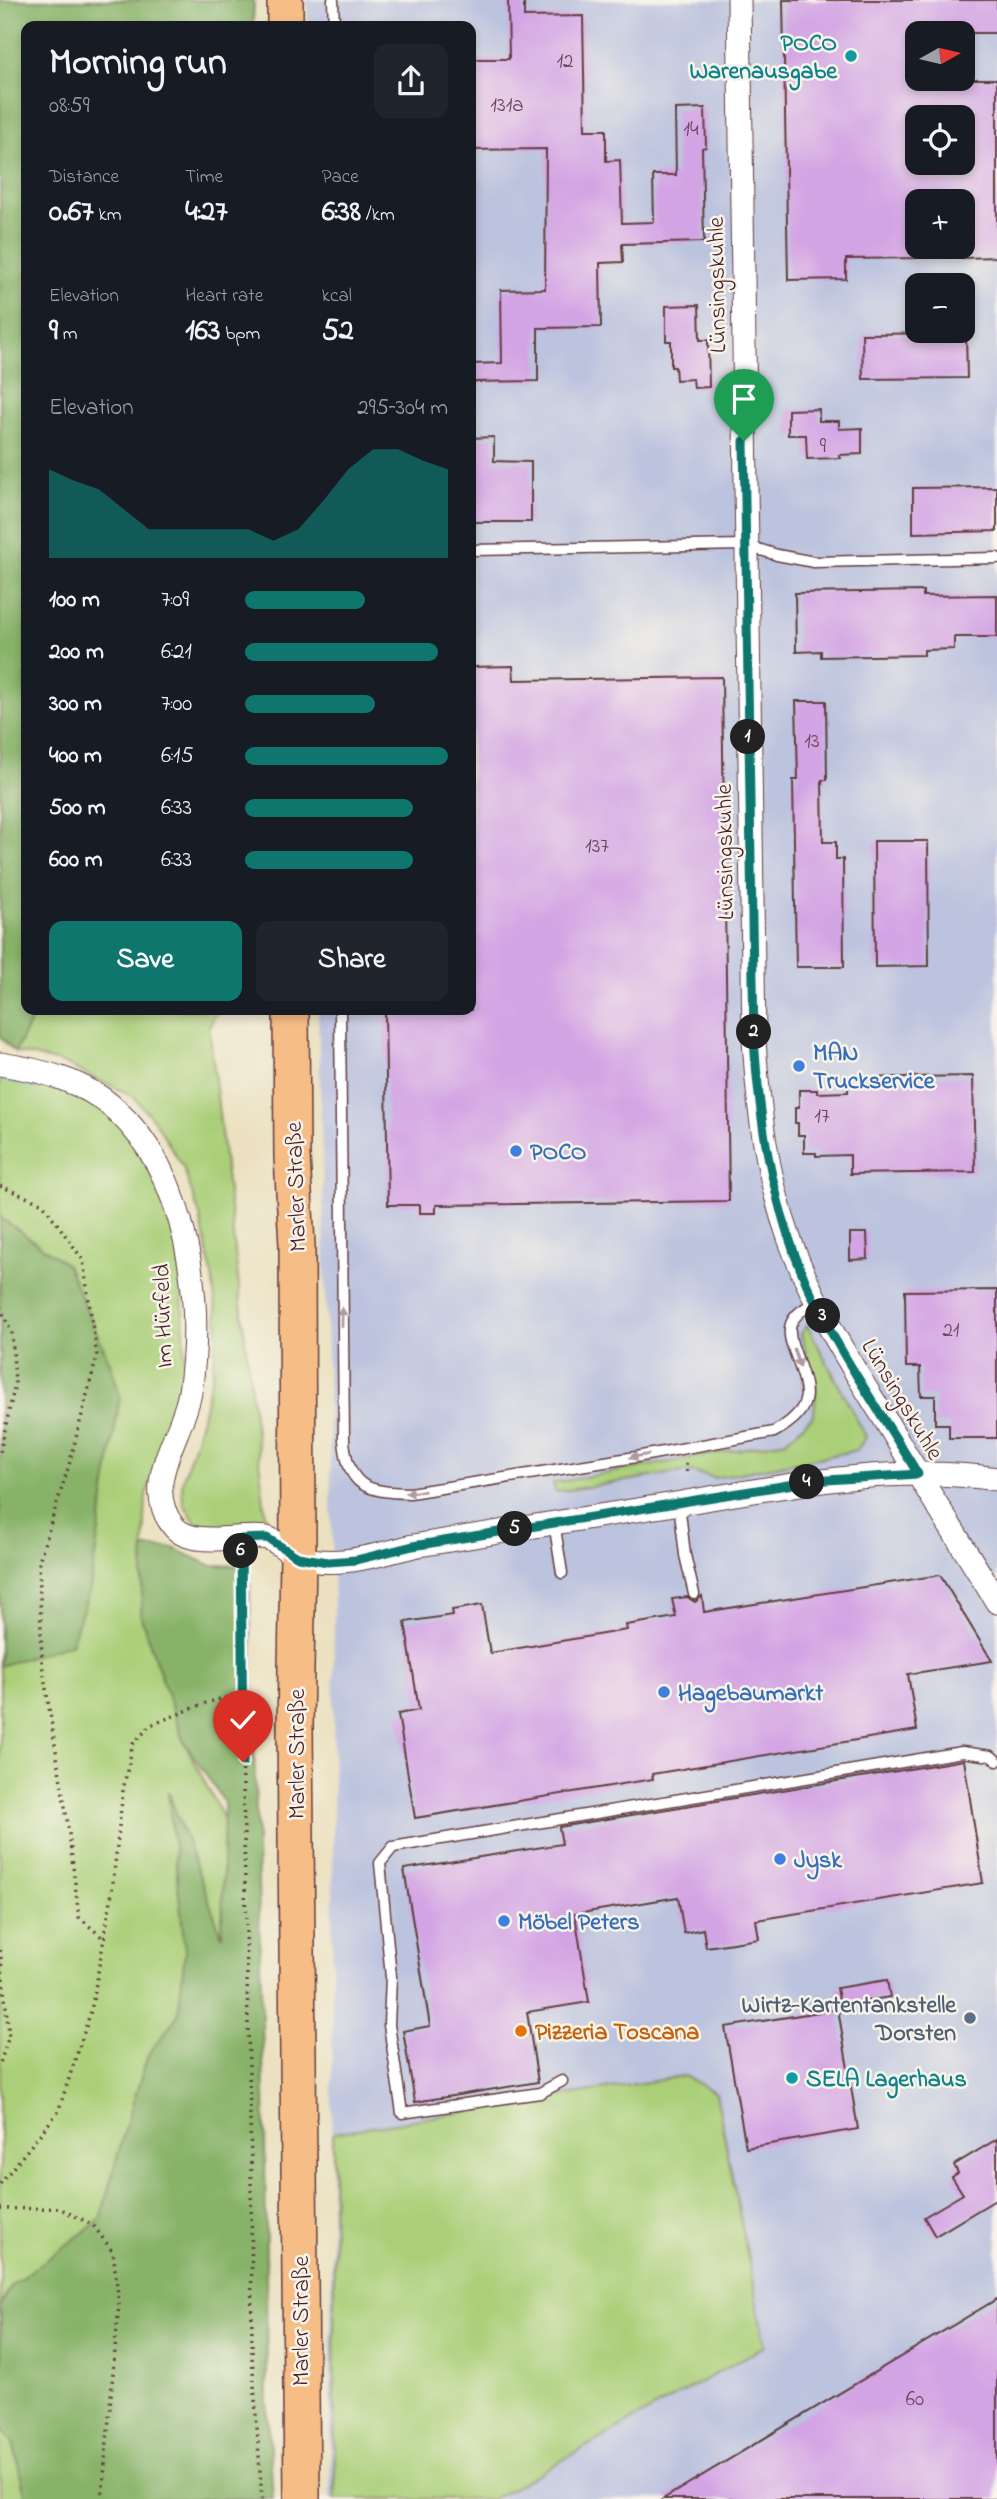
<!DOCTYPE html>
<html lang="en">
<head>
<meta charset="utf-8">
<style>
	:root { --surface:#171b24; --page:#20242c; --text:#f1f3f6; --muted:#9ea1a6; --accent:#0f766e }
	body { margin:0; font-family:"Indie Flower",sans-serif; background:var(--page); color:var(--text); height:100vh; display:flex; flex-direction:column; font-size:26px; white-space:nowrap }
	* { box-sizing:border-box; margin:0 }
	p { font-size:23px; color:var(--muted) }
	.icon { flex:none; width:38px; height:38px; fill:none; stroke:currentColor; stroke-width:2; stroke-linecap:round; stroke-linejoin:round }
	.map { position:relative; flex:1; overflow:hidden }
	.panel { position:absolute; left:21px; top:21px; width:455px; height:994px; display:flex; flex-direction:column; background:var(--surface); border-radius:14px; box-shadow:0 4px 10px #0003 }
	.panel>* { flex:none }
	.needle { width:46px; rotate:82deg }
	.controls { position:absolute; left:905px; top:21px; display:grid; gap:14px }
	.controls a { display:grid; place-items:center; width:70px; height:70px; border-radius:14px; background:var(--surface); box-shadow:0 4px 10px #0003; font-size:35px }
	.pin { position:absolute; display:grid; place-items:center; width:60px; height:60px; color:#fff; margin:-72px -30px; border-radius:50% 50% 50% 0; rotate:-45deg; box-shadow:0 0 7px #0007 }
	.pin .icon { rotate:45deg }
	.km { position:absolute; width:35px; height:35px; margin:-18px; border-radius:50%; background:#222; color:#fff; font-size:19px; line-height:35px; text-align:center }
	.round { display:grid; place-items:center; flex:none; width:74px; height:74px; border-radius:14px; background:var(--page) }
	.summary { display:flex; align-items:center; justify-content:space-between; height:119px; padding:0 28px }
	h1 { font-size:38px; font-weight:700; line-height:52px }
	.figures { display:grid; grid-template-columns:repeat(3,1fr); gap:10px; height:119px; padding:7px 28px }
	.figures div { display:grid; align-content:center }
	.figures b { font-size:30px; font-weight:700 }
	.figures small { font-size:19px; font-weight:400 }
	.figures p { font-size:19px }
	.chart { height:196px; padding:14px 28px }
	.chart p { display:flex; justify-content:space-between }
	.chart svg { width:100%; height:126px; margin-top:7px; fill:var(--accent); opacity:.7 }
	.cta { display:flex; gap:14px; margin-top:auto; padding:14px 28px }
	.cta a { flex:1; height:80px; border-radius:14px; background:var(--accent); color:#fff; font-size:28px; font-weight:700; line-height:80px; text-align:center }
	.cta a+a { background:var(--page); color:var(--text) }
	ul { padding:0 28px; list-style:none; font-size:23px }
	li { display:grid; grid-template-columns:112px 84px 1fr; align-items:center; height:52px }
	li i { height:18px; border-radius:9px; background:var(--accent) }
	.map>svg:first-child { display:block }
	.industrial { fill:#bcc3de; fill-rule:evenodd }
	.green { fill:#aacf78; stroke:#7a7752; stroke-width:2 }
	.forest { fill:#87b268; stroke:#68684a; stroke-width:2 }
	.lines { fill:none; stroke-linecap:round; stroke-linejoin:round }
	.stream { stroke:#45a7c4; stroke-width:6 }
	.building { fill:#d3a4e4; fill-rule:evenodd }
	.service-casing { stroke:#623c41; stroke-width:13 }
	.minor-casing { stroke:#623c41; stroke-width:25 }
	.primary-casing { stroke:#623c41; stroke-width:38 }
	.path { stroke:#623c41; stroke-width:3.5; stroke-dasharray:2 5; stroke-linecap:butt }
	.service { stroke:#fff; stroke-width:10 }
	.minor { stroke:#fff; stroke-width:23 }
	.primary { stroke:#f6be86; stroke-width:35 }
	.oneway { fill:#ae9aa0 }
	.route-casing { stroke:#fff; stroke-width:14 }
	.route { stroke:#0f766e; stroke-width:9 }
	.culture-dot { fill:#0f9aa8; stroke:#f7f3e8; stroke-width:2.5 }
	.shop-dot { fill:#3f7fe0; stroke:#f7f3e8; stroke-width:2.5 }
	.service-dot { fill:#5c6f8a; stroke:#f7f3e8; stroke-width:2.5 }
	.food-dot { fill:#e8710a; stroke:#f7f3e8; stroke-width:2.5 }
	.labels { text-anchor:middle; stroke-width:5; stroke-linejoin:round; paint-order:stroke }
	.number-label { font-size:21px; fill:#6c4059 }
	.culture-label { font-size:24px; font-weight:bold; fill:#0d838f; stroke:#f7f3e8; text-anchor:end }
	.street-label { font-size:24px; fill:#4a1f2b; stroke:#f7f3e8 }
	.shop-label { font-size:24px; font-weight:bold; fill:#366cbe; stroke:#f7f3e8; text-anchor:start }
	.service-label { font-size:24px; font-weight:bold; fill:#4e5e75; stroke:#f7f3e8; text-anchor:end }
	.food-label { font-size:24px; font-weight:bold; fill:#c56008; stroke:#f7f3e8; text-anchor:start }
</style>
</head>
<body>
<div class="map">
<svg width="997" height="2499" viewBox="0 0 997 2499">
	<rect width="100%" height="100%" fill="#f7f3e8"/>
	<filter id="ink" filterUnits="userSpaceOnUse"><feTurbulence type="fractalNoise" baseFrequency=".0143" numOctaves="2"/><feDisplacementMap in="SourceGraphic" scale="14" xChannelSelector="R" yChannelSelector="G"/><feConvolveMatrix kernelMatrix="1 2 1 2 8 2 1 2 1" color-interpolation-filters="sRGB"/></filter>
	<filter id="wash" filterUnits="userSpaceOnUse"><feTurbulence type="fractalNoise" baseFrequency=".00686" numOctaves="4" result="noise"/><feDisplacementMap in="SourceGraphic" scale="28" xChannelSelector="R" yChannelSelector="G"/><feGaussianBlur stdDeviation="1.57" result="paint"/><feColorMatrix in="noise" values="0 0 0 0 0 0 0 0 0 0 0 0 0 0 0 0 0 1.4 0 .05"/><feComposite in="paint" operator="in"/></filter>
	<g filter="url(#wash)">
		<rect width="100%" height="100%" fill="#ebe1c0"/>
		<path class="industrial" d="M307,0H997V2499H330L334,1613L318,1010H471V26H307ZM917,33H962V79H917ZM917,117H962V163H917ZM917,201H962V247H917ZM917,285H962V331H917Z"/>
		<path class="green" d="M36,1010H218L209,1027L266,1520L222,1527L196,1523L183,1503L182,1482L197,1436L212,1376L218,1325L212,1275L200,1216L183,1167L154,1120L133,1096L60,1062L15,1052Z
			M0,1071L56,1084L104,1106L143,1146L180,1246L186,1379L172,1427L146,1495L141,1617L183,1740L230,1831L253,2499H0Z
			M807,1325L866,1437L857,1450L715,1478L688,1471L556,1492L553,1483L786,1441L814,1415L816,1390L801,1334Z
			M685,2076L716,2093L765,2346L493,2499H335L333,2133Z"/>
		<path class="forest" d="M0,0H254L253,26H26V1010H36L15,1052L0,1037Z
			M0,1217L67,1265L111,1365L120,1396L90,1589L71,1644L0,1666Z
			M144,1548H173L210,1565L249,1566L265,2128L267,2400L273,2499H26L13,2443L0,2426V2380L2,2379L0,2307L12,2285L100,2220L126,2125L148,2055L178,2015L185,1951L168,1791L222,1936L224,1802L183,1740L141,1617Z"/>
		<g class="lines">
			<path class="stream" d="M0,1077L38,1086"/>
		</g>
		<g id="blocks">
			<path class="building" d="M508,0H524V17L583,16L585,130H606V161L620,160L622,223L654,222L653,175H676L675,109L705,108L706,147L702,148L704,242L622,244L623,262L600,263L601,327L538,328V381L471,382V364L502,363L501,290L545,289L546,149L471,150V59H509Z
				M783,0H997V33H917V79H997V257L962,258V201H917V258L846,259V279L788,280ZM917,117H962V163H917Z
				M699,305L700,340H708L709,387L694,388L693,379L676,380L675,367H671V341H666V306Z
				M966,333L967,378L863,379L862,334Z
				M819,409V421H839V429L862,428V454L839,455L840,458L807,459L806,435H788V410Z
				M494,437V461L531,462V522H471V438Z
				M997,487V531L913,533V488Z
				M923,591V596L997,595V637H954V649L924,650V655L821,657V651L796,652L795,593Z
				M513,666L514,680L722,677L729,1201L436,1205V1213H420V1205H388L385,1010H471V667Z
				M796,701H826L827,780H822L823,842H836V859H843L844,967H796L793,780H798Z
				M874,841H928L929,966L875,967Z
				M973,1076L975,1172L850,1174V1155L816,1156V1153H804V1135H798V1123H795V1108H799V1090H817V1093L848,1092V1078Z
				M850,1233H867L868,1259L850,1260Z
				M997,1290V1438H949V1424H935V1396H921L920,1367H906L905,1291Z
				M940,1575L992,1661L908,1674L917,1730L652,1774L653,1779L415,1818L398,1714L419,1710L405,1622L453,1615L452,1610L482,1605L490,1653L627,1630L626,1625L676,1617L672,1599L687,1597L695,1602L702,1596L704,1612Z
				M964,1760L983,1883L756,1920L759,1939L706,1947L703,1929L684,1933L678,1897L575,1914L589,2002L527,2012L538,2082L415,2102L403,2031L430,2026L404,1869L562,1844L559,1827Z
				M887,1980L890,1997L840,2005L837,1988Z
				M838,2009L858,2129L746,2148L725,2027Z
				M997,2139V2199L935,2236L924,2217L963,2194L952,2177L958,2173L954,2165Z
				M997,2299V2499H663Z"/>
		</g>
	</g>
	<g filter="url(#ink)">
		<use href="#blocks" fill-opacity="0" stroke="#623c41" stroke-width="2"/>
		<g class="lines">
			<g class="service-casing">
				<path id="service" d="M333,0L334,26
					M471,550L745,545L777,555L814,562L997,558
					M340,1010L344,1440C348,1487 366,1492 410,1493L636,1457L774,1432C818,1407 808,1390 794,1350C791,1342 788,1333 791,1324C795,1313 806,1308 815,1302
					M679,1503L685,1555L694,1594
					M554,1522L562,1573
					M562,2081L540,2093L402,2113L389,2025L391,1977L380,1863L393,1847L962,1752L991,1756L997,1761"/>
			</g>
			<g class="minor-casing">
				<path id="minor" d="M739,0L754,1039C758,1106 766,1174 789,1238C812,1302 847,1359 883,1416C920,1479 959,1540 997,1602
					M0,1064C41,1070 85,1081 116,1110C188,1176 204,1299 190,1392C183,1436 139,1484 174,1527C193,1549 242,1533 267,1538C278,1541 288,1553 299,1557C336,1569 377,1555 413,1546C502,1531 592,1517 681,1503C785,1486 891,1464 997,1479"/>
			</g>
			<g class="primary-casing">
				<path id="primary" d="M285,0V26
					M291,1010L292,1157L297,1245L298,1557L295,1726L302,2499"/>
			</g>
			<path class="path" d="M0,1186L43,1204L83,1260L97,1356L69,1465L39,1561L42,1664L68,1825L79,1917L104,1939
				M0,1307L12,1334L15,1384L0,1452
				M686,1463L687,1475
				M241,1693L251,2165L252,2356L262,2499
				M0,1950L9,2036L0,2063
				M0,2184L58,2112L91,2011L111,1900L123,1790L133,1744L151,1725L206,1703L241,1693V1558
				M0,2209L59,2208L93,2225L113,2252L119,2303L102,2499"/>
			<use href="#service" class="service"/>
			<use href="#minor" class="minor"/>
			<use href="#primary" class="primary"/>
		</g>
		<defs><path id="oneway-solid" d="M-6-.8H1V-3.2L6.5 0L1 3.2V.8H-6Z" transform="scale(1.75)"/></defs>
		<g class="oneway">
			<use href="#oneway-solid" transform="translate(342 1317) rotate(-90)"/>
			<use href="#oneway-solid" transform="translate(797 1358) rotate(71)"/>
			<use href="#oneway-solid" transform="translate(639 1456) rotate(170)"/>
			<use href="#oneway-solid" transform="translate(415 1492) rotate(175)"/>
		</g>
	</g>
	<g class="lines" filter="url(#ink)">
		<g class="route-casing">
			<path id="route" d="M243,1762L241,1539L267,1538L298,1557L328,1562L356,1560L413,1546L812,1481L918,1474C884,1418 846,1363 816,1304C775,1222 760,1130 754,1039L744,441"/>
		</g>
		<use href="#route" class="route"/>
	</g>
	<g class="culture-dot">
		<circle cx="851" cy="56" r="7"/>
		<circle cx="792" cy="2078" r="7"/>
	</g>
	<g class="shop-dot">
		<circle cx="799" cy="1066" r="7"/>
		<circle cx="516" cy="1151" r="7"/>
		<circle cx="664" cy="1692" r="7"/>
		<circle cx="780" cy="1859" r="7"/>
		<circle cx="504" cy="1921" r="7"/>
	</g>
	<circle class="service-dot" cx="970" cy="2018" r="7"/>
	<circle class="food-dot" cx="521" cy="2031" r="7"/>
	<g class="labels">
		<g class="number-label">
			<text x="565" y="67">12</text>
			<text x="507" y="111">131a</text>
			<text x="691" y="135">14</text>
			<text x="823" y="452">9</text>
			<text x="812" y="747">13</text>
			<text x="597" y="852">137</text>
			<text x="822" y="1122">17</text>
			<text x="951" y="1336">21</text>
			<text x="915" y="2405">60</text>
		</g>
		<g class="culture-label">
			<text x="837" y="50">POCO<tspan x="837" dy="28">Warenausgabe</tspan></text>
			<text x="806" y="2086" text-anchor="start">SELA Lagerhaus</text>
		</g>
		<g class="street-label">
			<text transform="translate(716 285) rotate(-91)" y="8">Lünsingskuhle</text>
			<text transform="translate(724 852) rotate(-91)" y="8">Lünsingskuhle</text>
			<text transform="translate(295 1187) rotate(-92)" y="8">Marler Straße</text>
			<text transform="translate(162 1316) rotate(-92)" y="8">Im Hürfeld</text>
			<text transform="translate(903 1399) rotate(59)" y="8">Lünsingskuhle</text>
			<text transform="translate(296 1754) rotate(-90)" y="8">Marler Straße</text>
			<text transform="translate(300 2321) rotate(-90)" y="8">Marler Straße</text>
		</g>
		<g class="shop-label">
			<text x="813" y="1060">MAN<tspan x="813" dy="28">Truckservice</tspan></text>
			<text x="530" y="1159">POCO</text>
			<text x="678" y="1700">Hagebaumarkt</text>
			<text x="794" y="1867">Jysk</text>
			<text x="518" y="1929">Möbel Peters</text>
		</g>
		<g class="service-label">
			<text x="956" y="2012">Wirtz-Kartentankstelle<tspan x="956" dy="28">Dorsten</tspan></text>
		</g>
		<g class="food-label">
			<text x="535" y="2039">Pizzeria Toscana</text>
		</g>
	</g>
</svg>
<div class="controls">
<a><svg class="needle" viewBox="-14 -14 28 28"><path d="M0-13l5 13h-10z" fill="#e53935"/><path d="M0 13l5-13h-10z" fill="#9ea1a6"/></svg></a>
<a><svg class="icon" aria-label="locate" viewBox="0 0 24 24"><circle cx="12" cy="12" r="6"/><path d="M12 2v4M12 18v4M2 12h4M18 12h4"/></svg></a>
<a>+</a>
<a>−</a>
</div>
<div class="pin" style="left:744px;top:441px;background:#1e9e55"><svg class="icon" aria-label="arrive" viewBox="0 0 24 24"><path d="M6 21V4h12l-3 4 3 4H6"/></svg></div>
<div class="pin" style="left:243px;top:1762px;background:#d93025"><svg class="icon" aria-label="check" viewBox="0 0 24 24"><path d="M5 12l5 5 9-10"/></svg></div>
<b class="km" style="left:748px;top:737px">1</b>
<b class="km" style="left:754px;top:1032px">2</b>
<b class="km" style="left:823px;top:1316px">3</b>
<b class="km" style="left:807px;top:1482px">4</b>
<b class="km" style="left:515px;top:1529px">5</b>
<b class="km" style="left:241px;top:1551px">6</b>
<section class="panel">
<div class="summary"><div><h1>Morning run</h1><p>08:59</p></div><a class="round"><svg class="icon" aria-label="share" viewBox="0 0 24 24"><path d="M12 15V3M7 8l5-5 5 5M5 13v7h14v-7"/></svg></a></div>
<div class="figures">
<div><p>Distance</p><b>0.67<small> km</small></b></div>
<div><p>Time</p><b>4:27</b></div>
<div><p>Pace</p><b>6:38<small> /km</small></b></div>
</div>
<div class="figures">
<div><p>Elevation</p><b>9<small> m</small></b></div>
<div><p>Heart rate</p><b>163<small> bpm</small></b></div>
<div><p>kcal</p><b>52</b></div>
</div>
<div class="chart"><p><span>Elevation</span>295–304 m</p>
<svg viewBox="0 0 160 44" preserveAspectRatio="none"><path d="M0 44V13L10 17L20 20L30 27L40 34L50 34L60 34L70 34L80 34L90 38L100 34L110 24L120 13L130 6L140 6L150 10L160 13V44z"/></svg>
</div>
<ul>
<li><b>100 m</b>7:09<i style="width:59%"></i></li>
<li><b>200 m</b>6:21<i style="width:95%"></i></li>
<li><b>300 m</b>7:00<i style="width:64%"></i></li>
<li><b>400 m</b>6:15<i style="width:100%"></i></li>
<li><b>500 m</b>6:33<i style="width:83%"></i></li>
<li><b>600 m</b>6:33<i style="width:83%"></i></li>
</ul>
<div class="cta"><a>Save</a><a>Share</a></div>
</section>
</div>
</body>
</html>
